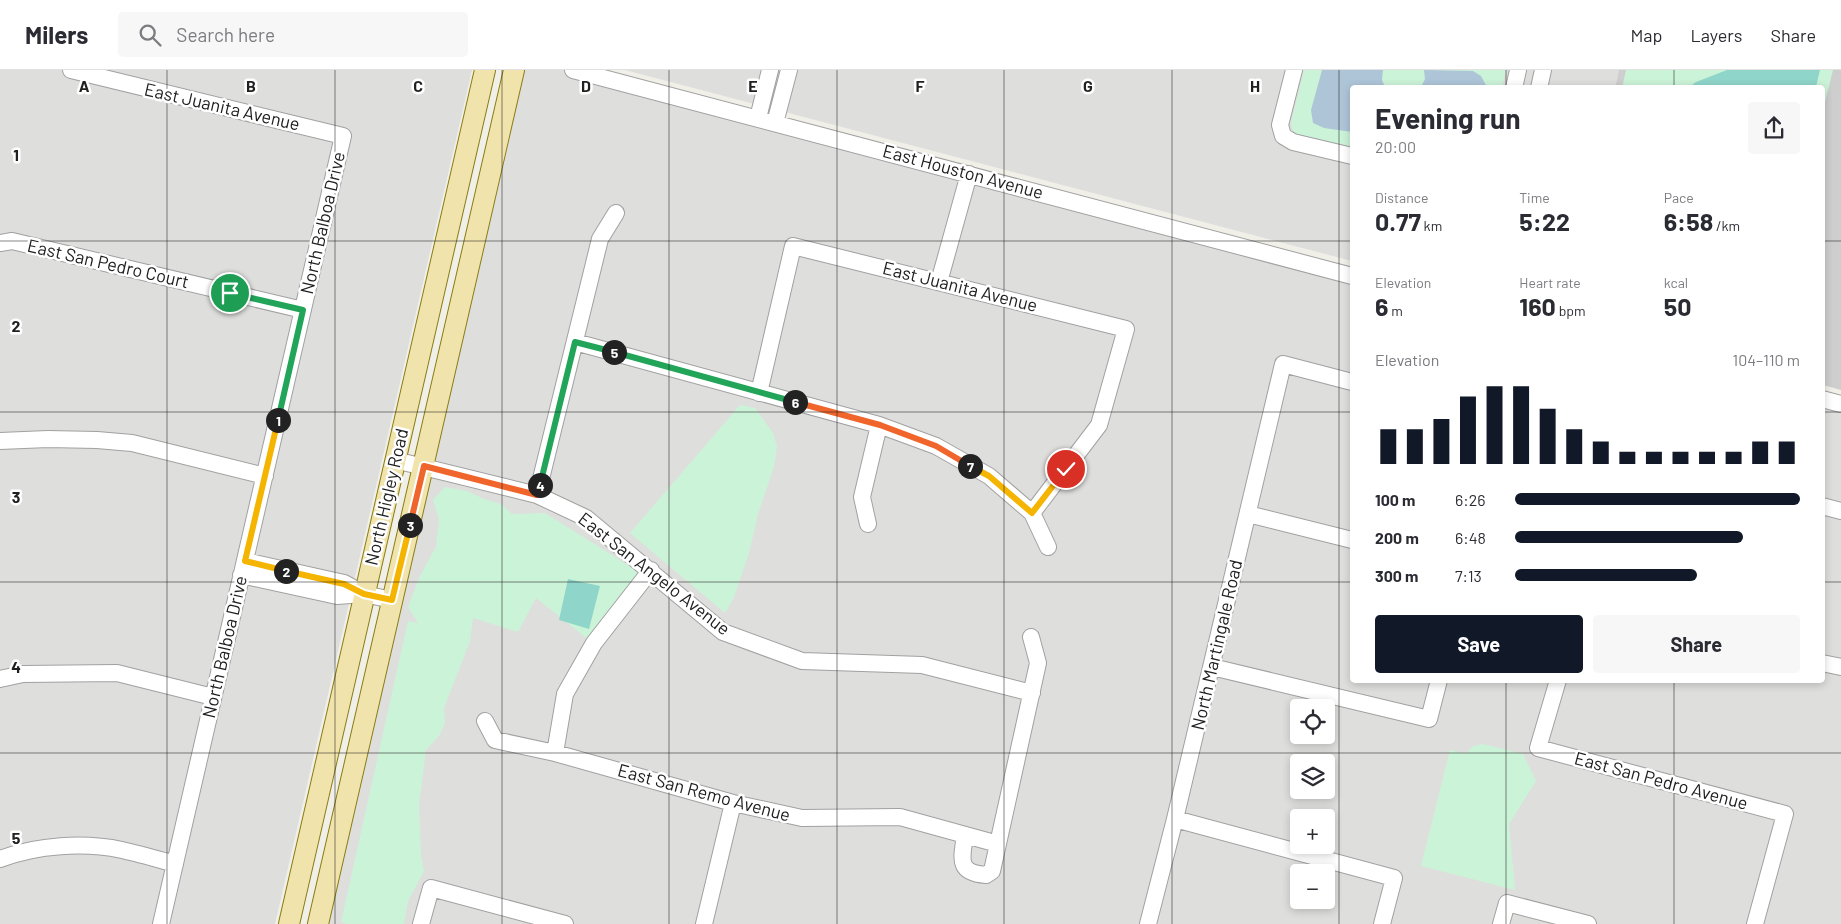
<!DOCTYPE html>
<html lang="en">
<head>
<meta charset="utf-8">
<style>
	:root { --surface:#fff; --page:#f7f7f7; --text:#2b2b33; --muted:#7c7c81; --line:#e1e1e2; --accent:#111827 }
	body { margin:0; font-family:Barlow,sans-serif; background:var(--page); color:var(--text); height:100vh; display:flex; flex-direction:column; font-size:19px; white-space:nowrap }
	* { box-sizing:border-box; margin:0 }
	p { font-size:16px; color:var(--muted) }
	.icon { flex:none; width:28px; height:28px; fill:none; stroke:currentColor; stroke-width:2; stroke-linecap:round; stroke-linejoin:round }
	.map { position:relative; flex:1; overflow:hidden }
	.sheet { position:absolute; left:1350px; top:15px; width:475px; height:598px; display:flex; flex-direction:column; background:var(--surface); border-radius:5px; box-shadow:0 2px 8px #0003 }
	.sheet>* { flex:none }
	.fabs { position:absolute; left:1290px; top:629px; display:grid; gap:10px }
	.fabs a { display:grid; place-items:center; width:45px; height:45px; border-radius:5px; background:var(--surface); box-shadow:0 2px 8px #0003; font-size:25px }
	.pin { position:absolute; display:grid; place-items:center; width:42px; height:42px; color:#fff; margin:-21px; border:2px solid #fff; border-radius:50%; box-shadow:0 1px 5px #0007 }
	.km { position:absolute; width:25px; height:25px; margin:-12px; border-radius:50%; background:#222; color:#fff; font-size:14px; line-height:25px; text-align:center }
	.round { display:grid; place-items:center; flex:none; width:52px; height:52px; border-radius:5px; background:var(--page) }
	.overview { display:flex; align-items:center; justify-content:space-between; height:85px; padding:0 25px }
	h1 { font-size:28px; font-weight:700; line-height:38px }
	.stats { display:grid; grid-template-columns:repeat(3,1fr); gap:8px; height:85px; padding:5px 25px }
	.stats div { display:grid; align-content:center }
	.stats b { font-size:25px; font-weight:700 }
	.stats small { font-size:14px; font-weight:400 }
	.stats p { font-size:14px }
	.chart { height:140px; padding:10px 25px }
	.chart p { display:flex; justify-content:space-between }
	.chart svg { width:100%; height:90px; margin-top:5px; stroke:var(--accent); stroke-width:6 }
	.action { display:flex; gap:10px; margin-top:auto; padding:10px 25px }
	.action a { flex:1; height:58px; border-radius:5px; background:var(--accent); color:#fff; font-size:20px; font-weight:700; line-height:58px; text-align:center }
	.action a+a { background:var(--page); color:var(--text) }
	ul { padding:0 25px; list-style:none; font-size:16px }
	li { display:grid; grid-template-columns:80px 60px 1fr; align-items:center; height:38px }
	li i { height:12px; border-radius:6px; background:var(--accent) }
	header { display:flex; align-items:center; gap:30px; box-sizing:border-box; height:70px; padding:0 25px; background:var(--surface); border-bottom:1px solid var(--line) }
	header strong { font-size:24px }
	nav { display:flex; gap:28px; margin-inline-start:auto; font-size:18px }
	.search { width:350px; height:45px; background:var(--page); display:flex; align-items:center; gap:12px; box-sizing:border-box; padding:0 18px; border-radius:5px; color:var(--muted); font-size:19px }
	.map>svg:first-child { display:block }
	.residential { fill:#dededd; fill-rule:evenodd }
	.religious { fill:#cecece }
	.park { fill:#cbf3d8 }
	.pitch { fill:#90d5ca }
	.water { fill:#aec5d8 }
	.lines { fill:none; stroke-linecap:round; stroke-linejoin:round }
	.minor-casing { stroke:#a1a1a1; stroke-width:18 }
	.major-casing { stroke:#8a7d13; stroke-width:22 }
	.minor { stroke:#fff; stroke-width:16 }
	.major { stroke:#f1e3ac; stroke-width:20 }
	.split-1-casing { stroke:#fff; stroke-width:10 }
	.split-2-casing { stroke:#fff; stroke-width:10 }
	.split-3-casing { stroke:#fff; stroke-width:10 }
	.split-4-casing { stroke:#fff; stroke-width:10 }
	.split-5-casing { stroke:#fff; stroke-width:10 }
	.split-6-casing { stroke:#fff; stroke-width:10 }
	.split-7-casing { stroke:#fff; stroke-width:10 }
	.split-8-casing { stroke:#fff; stroke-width:10 }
	.split-1 { stroke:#22a559; stroke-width:6 }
	.split-2 { stroke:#f5b400; stroke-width:6 }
	.split-3 { stroke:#f5b400; stroke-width:6 }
	.split-4 { stroke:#f0652b; stroke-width:6 }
	.split-5 { stroke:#22a559; stroke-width:6 }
	.split-6 { stroke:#22a559; stroke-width:6 }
	.split-7 { stroke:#f0652b; stroke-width:6 }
	.split-8 { stroke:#f5b400; stroke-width:6 }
	.grid { fill:none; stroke:#202020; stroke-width:1; stroke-opacity:0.55 }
	.labels { text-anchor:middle; stroke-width:5; stroke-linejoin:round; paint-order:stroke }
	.street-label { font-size:18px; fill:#202020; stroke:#fff }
	.grid-label { font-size:16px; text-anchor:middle; font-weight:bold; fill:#202020; stroke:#fff; stroke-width:5; stroke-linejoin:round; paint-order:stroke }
</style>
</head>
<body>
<header>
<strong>Milers</strong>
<div class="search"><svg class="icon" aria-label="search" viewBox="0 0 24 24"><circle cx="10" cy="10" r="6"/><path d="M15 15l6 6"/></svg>Search here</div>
<nav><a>Map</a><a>Layers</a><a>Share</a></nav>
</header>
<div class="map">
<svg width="1841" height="854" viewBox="0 0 1841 854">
	<rect width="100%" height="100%" fill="#f0efe8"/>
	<path class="residential" d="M0,0H472L275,854H0Z
		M514,0H573L1352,206V610H1822L1823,329L1841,334V854H328ZM1299,638H1326V665H1299ZM1299,692H1326V720H1299ZM1299,748H1326V775H1299ZM1299,802H1326V830H1299Z
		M625,0H1619L1615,17L1352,18V191Z"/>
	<path class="religious" d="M1619,0H1841V320L1823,315L1822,18H1615Z"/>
	<path class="park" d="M1304,0H1506L1502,17L1352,18V78L1294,64L1291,53Z
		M1626,0H1833L1823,40L1822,18H1622Z
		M740,335L755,338L773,363L777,376L774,397L758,444L749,483L734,527L725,543L630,463Z
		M445,417L467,421L484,429L501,434L512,444L545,443L639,502L590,571L536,528L518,562L473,548L470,571L444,638L445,653L439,666L426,680L419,735L421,786L424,801L408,831L404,854H347L341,852L408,551L418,553L408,537L420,506L436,477L439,450L433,430Z
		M1483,674L1523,684L1536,711L1509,754L1515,820L1421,796L1450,680L1464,683L1468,682C1471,676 1476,675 1483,674Z"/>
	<path class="pitch" d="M1727,0H1820L1816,17H1689L1696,12Z
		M568,509L600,516L589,559L559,550Z"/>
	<path class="water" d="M1322,0H1383L1382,10L1385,17L1352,18V62L1324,58L1313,53L1311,40Z
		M1424,0L1473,1L1481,6L1487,17H1421L1425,9Z"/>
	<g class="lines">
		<g class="minor-casing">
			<path id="minor" d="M71,0L343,66L161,854
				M573,0L1352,206
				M1294,0L1280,55L1283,66L1293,72L1352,86
				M1514,18L1518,0
				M1539,18L1543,0
				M758,48L770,0
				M775,53L789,0
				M0,173L12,171L303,240
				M939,212L969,104
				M575,272L879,355L936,376L989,406L1032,443L1048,477
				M759,323L793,176L1126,259L1099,355L1032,443
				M1822,329L1841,334
				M0,371L48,369L97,370L132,373L265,406
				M395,390L537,425L586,448L723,562L802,591L922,595L1032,623
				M537,425L600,169L616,143
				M1822,436L1841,441
				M1248,444L1352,470
				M868,454L862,427L879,355
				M245,491L344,513L364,524L392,530
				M241,505L337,526L364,524
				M1822,593L1841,597
				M1212,597L1429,649L1439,610
				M0,609L23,604L117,603L213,627
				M1558,610L1538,678L1785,744L1755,854
				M485,651L495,670L555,683L733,733L802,748L900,747L998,774
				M555,683L565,624L594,573L651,500
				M1175,749L1394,808L1382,854
				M965,765C962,788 956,803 986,805L992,801L1038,593L1031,567
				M0,789C37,775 84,772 122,780C140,784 157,789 175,794
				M421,854L431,818L565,854
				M704,854L733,733
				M1148,854L1175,749L1283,294L1352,312
				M1501,854L1507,833L1588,854"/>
		</g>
		<g class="major-casing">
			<path id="major" d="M289,854L485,0
				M318,854L514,0"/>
		</g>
		<use href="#minor" class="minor"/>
		<use href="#major" class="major"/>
	</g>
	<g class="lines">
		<g class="split-1-casing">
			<path id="split-1" d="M230,223L303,240L278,350"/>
		</g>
		<g class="split-2-casing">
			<path id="split-2" d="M278,350L245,491L286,501"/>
		</g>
		<g class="split-3-casing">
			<path id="split-3" d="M286,501L344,514L364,524L392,530L410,455"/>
		</g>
		<g class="split-4-casing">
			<path id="split-4" d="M410,455L424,396L537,425L540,415"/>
		</g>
		<g class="split-5-casing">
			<path id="split-5" d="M540,415L575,272L614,282"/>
		</g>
		<g class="split-6-casing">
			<path id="split-6" d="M614,282L795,332"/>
		</g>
		<g class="split-7-casing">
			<path id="split-7" d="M795,332L880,355L936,376L970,396"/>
		</g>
		<g class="split-8-casing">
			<path id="split-8" d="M970,396L989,406L1032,443L1066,399"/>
		</g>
		<use href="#split-1" class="split-1"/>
		<use href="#split-2" class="split-2"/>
		<use href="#split-3" class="split-3"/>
		<use href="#split-4" class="split-4"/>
		<use href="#split-5" class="split-5"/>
		<use href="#split-6" class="split-6"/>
		<use href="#split-7" class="split-7"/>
		<use href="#split-8" class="split-8"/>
	</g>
	<path class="grid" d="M167,0V854M335,0V854M502,0V854M669,0V854M837,0V854M1004,0V854M1172,0V854M1339,0V854M1506,0V18M1674,0V18M0,171H1352M1822,171H1841M0,342H1352M1822,342H1841M0,512H1352M1822,512H1841M1506,610V854M1674,610V854M0,683H1841"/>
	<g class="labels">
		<g class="street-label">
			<text transform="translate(222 37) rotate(13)" y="6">East Juanita Avenue</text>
			<text transform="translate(963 102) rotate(15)" y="6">East Houston Avenue</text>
			<text transform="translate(323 153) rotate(-77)" y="6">North Balboa Drive</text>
			<text transform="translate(108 194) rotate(13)" y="6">East San Pedro Court</text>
			<text transform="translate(960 217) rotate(14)" y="6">East Juanita Avenue</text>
			<text transform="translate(387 427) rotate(-77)" y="6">North Higley Road</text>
			<text transform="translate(654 504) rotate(38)" y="6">East San Angelo Avenue</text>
			<text transform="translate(1217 575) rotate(-77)" y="6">North Martingale Road</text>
			<text transform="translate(225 577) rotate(-77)" y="6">North Balboa Drive</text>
			<text transform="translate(1661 711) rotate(15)" y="6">East San Pedro Avenue</text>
			<text transform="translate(704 723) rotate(15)" y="6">East San Remo Avenue</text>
		</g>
	</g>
	<g class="grid-label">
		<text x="84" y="22">A</text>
		<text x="251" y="22">B</text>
		<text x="418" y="22">C</text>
		<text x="586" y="22">D</text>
		<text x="753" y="22">E</text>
		<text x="920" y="22">F</text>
		<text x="1088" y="22">G</text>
		<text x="1255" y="22">H</text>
		<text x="16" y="91">1</text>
		<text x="16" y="262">2</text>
		<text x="16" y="433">3</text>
		<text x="16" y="603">4</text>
		<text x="16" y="774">5</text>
	</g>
</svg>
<div class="fabs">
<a><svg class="icon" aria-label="locate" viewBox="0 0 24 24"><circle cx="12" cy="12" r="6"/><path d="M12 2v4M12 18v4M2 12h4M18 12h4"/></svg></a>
<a><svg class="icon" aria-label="layers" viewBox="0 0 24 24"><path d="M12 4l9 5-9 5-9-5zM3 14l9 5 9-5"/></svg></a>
<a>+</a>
<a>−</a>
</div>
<div class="pin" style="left:230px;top:223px;background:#1e9e55"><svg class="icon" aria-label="arrive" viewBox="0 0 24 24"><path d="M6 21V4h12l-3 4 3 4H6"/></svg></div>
<div class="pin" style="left:1066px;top:399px;background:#d93025"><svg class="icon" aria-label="check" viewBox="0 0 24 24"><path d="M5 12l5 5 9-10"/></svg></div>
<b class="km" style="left:278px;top:350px">1</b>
<b class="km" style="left:286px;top:501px">2</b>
<b class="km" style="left:410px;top:455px">3</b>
<b class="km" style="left:540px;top:415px">4</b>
<b class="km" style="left:614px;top:282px">5</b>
<b class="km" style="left:795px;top:332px">6</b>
<b class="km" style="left:970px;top:396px">7</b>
<section class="sheet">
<div class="overview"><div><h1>Evening run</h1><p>20:00</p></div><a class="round"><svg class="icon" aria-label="share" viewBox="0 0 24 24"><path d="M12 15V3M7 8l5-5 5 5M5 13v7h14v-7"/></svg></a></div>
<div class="stats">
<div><p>Distance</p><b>0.77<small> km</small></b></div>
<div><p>Time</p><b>5:22</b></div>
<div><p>Pace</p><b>6:58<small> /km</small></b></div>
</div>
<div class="stats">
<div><p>Elevation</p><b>6<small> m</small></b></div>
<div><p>Heart rate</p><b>160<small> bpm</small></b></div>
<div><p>kcal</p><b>50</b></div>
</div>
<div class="chart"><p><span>Elevation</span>104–110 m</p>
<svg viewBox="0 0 160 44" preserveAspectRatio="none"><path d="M5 44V27M15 44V27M25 44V22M35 44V11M45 44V6M55 44V6M65 44V17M75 44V27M85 44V33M95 44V38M105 44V38M115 44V38M125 44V38M135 44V38M145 44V33M155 44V33"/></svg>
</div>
<ul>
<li><b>100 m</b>6:26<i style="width:100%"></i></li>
<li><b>200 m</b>6:48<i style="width:80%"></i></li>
<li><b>300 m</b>7:13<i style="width:64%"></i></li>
</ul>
<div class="action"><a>Save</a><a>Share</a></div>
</section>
</div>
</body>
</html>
